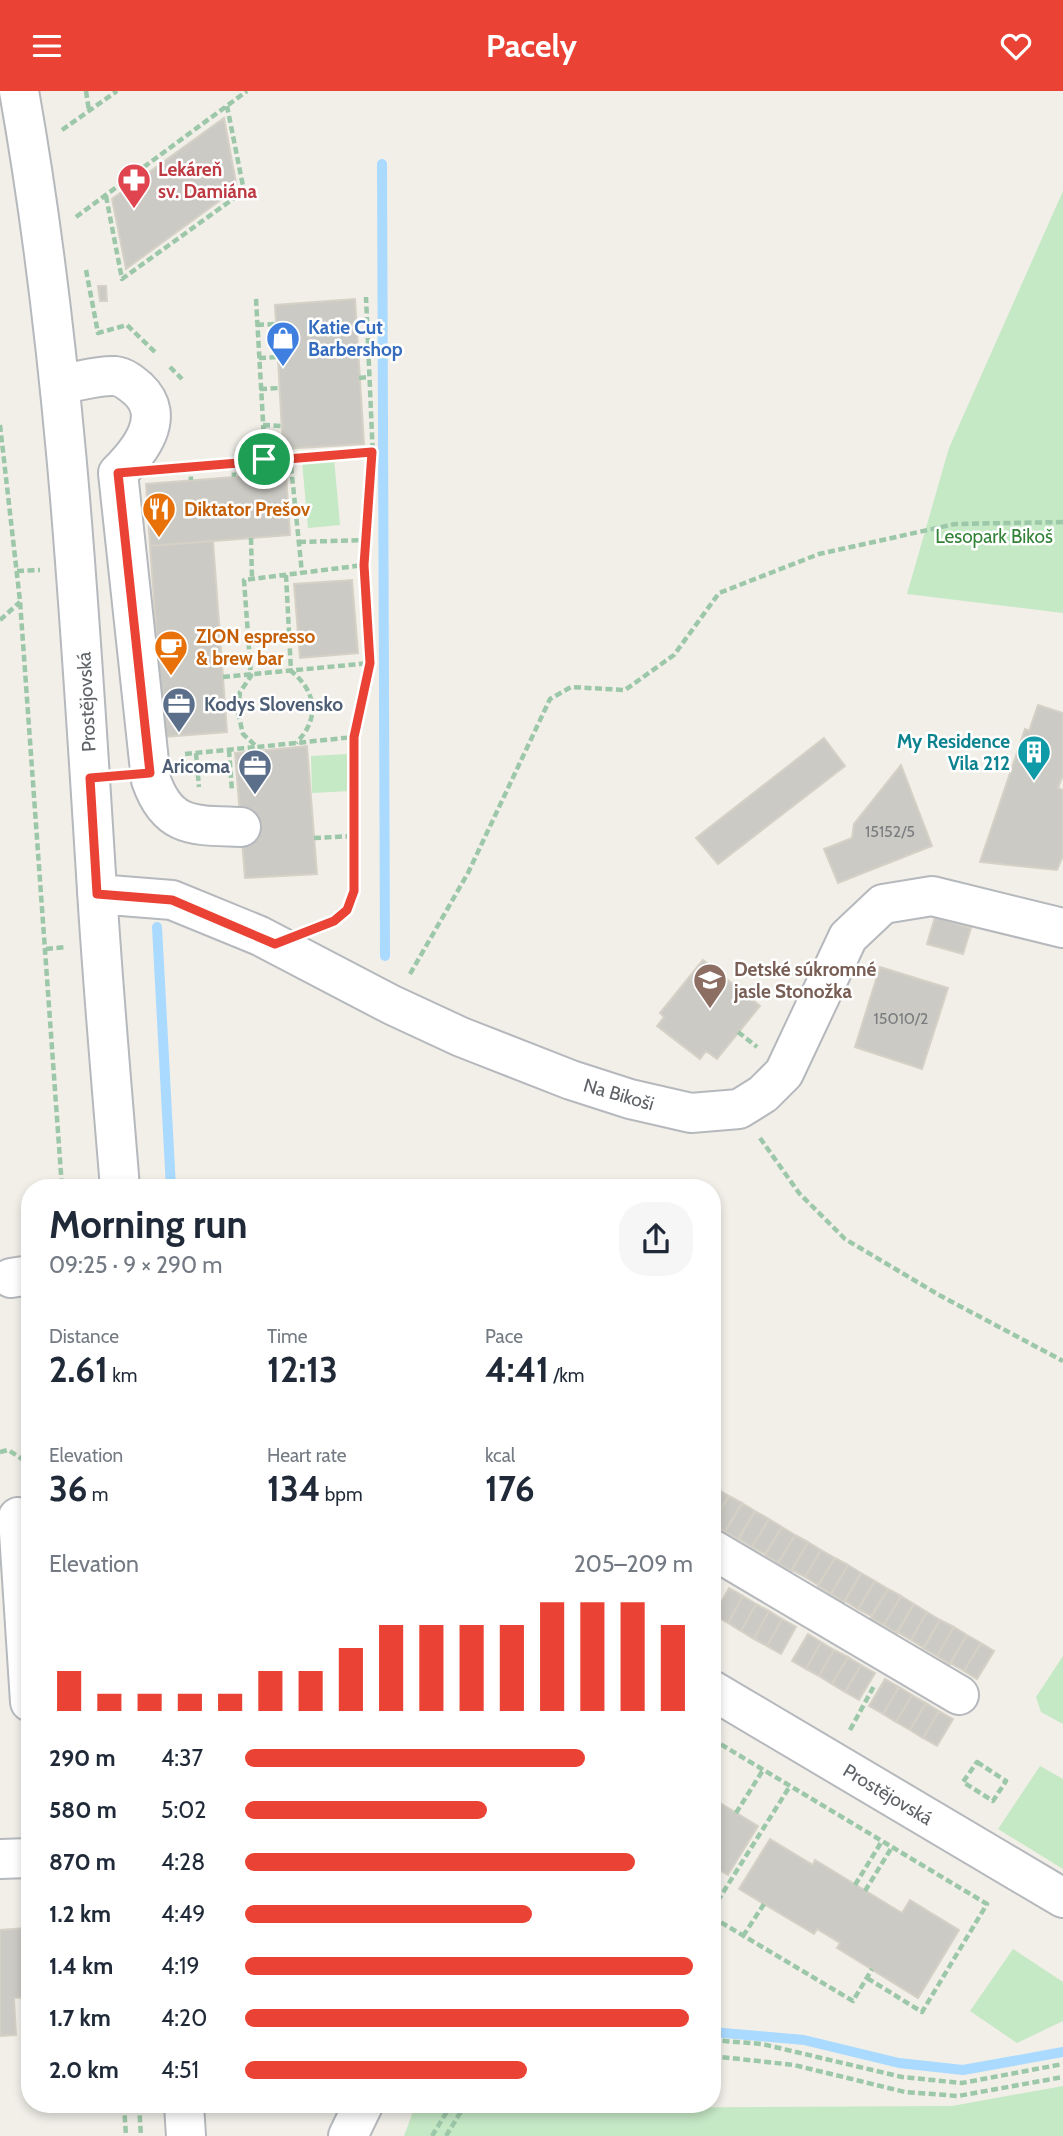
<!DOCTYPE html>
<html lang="en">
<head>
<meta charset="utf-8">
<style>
	:root { --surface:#fff; --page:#f6f6f7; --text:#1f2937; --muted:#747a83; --accent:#ea4335 }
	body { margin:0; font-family:Cabin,sans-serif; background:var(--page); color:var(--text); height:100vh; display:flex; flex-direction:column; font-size:26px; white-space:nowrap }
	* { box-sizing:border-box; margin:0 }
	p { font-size:23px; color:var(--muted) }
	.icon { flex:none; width:38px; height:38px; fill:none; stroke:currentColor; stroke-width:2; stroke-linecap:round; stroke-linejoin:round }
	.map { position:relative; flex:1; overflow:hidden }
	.panel { position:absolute; left:21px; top:1088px; width:700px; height:934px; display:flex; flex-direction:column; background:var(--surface); border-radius:28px; box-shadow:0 4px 10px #0003 }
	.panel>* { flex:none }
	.pin { position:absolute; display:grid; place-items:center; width:60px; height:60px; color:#fff; margin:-30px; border:4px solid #fff; border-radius:50%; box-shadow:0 2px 7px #0007 }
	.round { display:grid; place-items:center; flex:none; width:74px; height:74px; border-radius:28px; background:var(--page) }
	.head { display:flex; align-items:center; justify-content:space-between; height:119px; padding:0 28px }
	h1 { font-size:38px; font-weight:700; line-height:52px }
	.stats { display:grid; grid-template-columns:repeat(3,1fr); gap:10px; height:119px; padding:7px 28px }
	.stats div { display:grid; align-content:center }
	.stats b { font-size:35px; font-weight:700 }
	.stats small { font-size:19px; font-weight:400 }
	.stats p { font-size:19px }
	.chart { height:196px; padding:14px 28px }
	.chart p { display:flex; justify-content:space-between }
	.chart svg { width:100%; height:126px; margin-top:7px; stroke:var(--accent); stroke-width:6 }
	ul { padding:0 28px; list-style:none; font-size:23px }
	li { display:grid; grid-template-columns:112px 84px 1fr; align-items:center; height:52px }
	li i { height:18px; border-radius:9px; background:var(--accent) }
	header { display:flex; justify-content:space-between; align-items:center; height:91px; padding:0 28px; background:var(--accent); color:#fff; font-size:32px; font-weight:700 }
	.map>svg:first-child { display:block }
	.green { fill:#c5e8c5 }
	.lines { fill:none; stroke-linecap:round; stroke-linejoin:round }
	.stream { stroke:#aadaff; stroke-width:10 }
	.building { fill:#cccac5; stroke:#d6d1c6; stroke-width:2 }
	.minor-casing { stroke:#b5b8bc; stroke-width:42 }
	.path { stroke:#9cc7a9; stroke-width:4.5; stroke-dasharray:7 3.5; stroke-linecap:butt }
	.minor { stroke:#fff; stroke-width:38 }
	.route-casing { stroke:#fff; stroke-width:14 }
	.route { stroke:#ea4335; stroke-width:9 }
	.labels { text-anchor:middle; stroke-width:5; stroke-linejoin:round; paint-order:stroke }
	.number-label { font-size:16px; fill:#7a7d7f }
	.health-label { font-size:19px; font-weight:bold; fill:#be3a42; stroke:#fff; text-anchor:start }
	.shop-label { font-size:19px; font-weight:bold; fill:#366cbe; stroke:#fff; text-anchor:start }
	.food-label { font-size:19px; font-weight:bold; fill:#c56008; stroke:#fff; text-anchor:start }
	.park-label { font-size:19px; fill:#348238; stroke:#fff }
	.street-label { font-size:19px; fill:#5f6368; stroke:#fff }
	.service-label { font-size:19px; font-weight:bold; fill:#4e5e75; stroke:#fff; text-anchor:start }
	.culture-label { font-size:19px; font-weight:bold; fill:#0d838f; stroke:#fff; text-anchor:end }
	.education-label { font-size:19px; font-weight:bold; fill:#785e54; stroke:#fff; text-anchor:start }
</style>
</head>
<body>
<header><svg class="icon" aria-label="menu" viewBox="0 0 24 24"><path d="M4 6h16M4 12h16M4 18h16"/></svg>Pacely<svg class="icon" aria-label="heart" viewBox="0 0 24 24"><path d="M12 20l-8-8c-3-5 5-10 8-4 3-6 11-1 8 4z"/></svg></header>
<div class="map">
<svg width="1063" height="2045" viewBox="0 0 1063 2045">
	<rect width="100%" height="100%" fill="#f1efe8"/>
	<path class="green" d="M1063,100V522L907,503L949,357Z
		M334,367L340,434L308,437L302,370Z
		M348,663L350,700L312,702L311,665Z
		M1063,1565V1633L1041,1621L1036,1606Z
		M1040,1675L1063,1688V1778L998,1738Z
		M1013,1858L1063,1891V1930L1017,1952L970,1920Z
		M1063,1995V2045H404L414,2018L952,2015Z"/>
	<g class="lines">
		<path class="stream" d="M382,73L385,865
			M157,836L171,1097
			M712,1941L804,1949L899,1972L963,1979L1063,1961"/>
	</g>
	<path class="building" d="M224,27L237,97L126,178L112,108Z
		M98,195H106L107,210H100Z
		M355,208L364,353L283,358L275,214Z
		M286,382L290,444L150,455L146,393Z
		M213,450L227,641L164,646L150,455Z
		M352,489L358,562L300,567L294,493Z
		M1038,614L1063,622V684L1058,697L1063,699V765L1057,779L980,771L1025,638L1029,640Z
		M824,647L845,675L718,773L696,747Z
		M307,655L317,783L245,787L235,662Z
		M901,674L932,755L838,792L824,758L852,747L854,733Z
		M935,826L971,837L963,863L927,853Z
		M703,869L760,915L717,968L706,960L700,968L657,935L664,926L660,922Z
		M880,876L948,897L922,978L855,956Z
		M716,1397L729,1405L712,1432V1402Z
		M729,1405L742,1412L725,1441L712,1432Z
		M742,1412L755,1420L738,1448L725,1441Z
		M755,1420L769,1428L752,1456L739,1448Z
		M769,1428L782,1436L765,1463L752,1456Z
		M782,1436L795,1444L778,1472L765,1464Z
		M795,1444L808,1451L791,1480L778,1472Z
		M808,1451L821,1459L805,1486L792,1479Z
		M821,1459L835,1467L818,1494L805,1486Z
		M835,1467L848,1474L831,1503L818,1495Z
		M848,1474L861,1482L844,1511L831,1503Z
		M861,1482L875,1490L858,1518L845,1510Z
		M712,1487L719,1491L712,1503Z
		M875,1490L888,1498L871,1525L858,1518Z
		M729,1497L743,1505L728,1532L714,1524Z
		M888,1498L901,1505L884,1534L871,1527Z
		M743,1505L756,1513L741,1540L728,1532Z
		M901,1505L914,1513L897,1542L884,1534Z
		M756,1513L769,1520L754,1548L741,1540Z
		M914,1513L927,1521L911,1549L897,1541Z
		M769,1520L782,1528L767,1555L754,1548Z
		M927,1521L940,1529L924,1557L911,1549Z
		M782,1528L796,1536L781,1563L767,1555Z
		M940,1529L954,1536L937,1565L923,1557Z
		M954,1536L967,1544L950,1573L937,1565Z
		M808,1543L821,1551L806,1578L792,1570Z
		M967,1544L981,1552L964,1580L950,1572Z
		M821,1551L834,1559L819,1585L806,1578Z
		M981,1552L994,1560L977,1588L964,1580Z
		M834,1559L848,1566L832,1593L819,1585Z
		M848,1566L861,1574L845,1601L832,1593Z
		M861,1574L875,1582L859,1609L845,1601Z
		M885,1588L899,1596L883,1623L869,1615Z
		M899,1596L912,1604L896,1631L883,1623Z
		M912,1604L926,1612L910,1639L896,1631Z
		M926,1612L939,1620L923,1647L910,1639Z
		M939,1620L953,1628L937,1655L923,1647Z
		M712,1707L758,1735L728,1784L712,1775Z
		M770,1748L813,1774L815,1769L902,1822L910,1809L959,1839L918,1907L837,1857L840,1852L817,1838L814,1843L739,1798Z
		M25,1837L29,1906L14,1907L16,1944L0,1945V1839Z"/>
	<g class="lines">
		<g class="minor-casing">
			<path id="minor" d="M19,0C66,264 80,531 97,799C103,898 112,998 120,1097
				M61,293C77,291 98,284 115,285C124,286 131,292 138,298C168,326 139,361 118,382L151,689C168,738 194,734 241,736
				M97,803L172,809L260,845L392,914L461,946L571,989L630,1008L691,1022L739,1018L763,1003L784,982L848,846L883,813L932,805L1063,837
				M11,1187L30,1184
				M18,1426L30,1611
				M712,1458L959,1604
				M712,1599L1063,1807
				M0,1768L30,1767
				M184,2014L186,2045
				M348,2045L363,2014"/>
		</g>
		<path class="path" d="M86,0L89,20
			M62,39L117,0
			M106,105L122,188L244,100L227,15
			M76,126L247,0
			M86,179L98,242L127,234L157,263
			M256,208L266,383
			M257,234L275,233
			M259,267L278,266
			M170,276L182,288
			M359,287L369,286
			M260,298L280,297
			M0,334L20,510L62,1097
			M263,334L282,335
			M290,365L302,482
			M233,371L234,386
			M190,375L191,389
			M171,377L372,361
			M251,447L252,488
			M299,451L366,449
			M364,474L373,367L366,206
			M17,480L40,479
			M286,484L291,580C317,601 320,628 296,652
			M0,529L20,511
			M223,586L370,572
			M229,659L232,700
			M196,662L199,696
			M185,663L256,656
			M314,747L354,745
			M322,835L347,819L354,800V646L257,656L243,643L238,622L240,601L251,585L244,489L364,474L370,572L354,646
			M46,858L66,856
			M410,883L468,782L550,608L571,596L625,599L674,564L719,502L819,463L955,433L1063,431
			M738,941L757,956
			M760,1047L799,1102L845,1148L939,1204L1063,1270
			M0,1361L8,1359L30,1373
			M712,1513L719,1501
			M850,1639L874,1595
			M712,1648L987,1813L922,1921L867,1887
			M977,1671L1006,1690L993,1710L963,1691Z
			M736,1722L763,1679
			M855,1794L882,1750
			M865,1800L892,1756
			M712,1819L790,1695
			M712,1826L853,1910L872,1878
			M743,1845L764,1813
			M28,1884L30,1883
			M712,1949L762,1953L902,1986L962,1992L1063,1973
			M712,1965L794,1974L905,2001L958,2005L1063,1986
			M124,2014L126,2045
			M139,2014L141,2045
			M432,2045L451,2014
			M446,2045L465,2014"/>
		<use href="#minor" class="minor"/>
	</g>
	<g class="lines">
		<g class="route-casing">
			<path id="route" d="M372,361L364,474L370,572L354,646V800L347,819L334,830L275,853L172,809L97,803L90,687L150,682L118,382Z"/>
		</g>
		<use href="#route" class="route"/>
	</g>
	<defs>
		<g id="pharmacy-pin" transform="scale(1.75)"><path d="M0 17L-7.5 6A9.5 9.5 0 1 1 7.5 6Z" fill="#e0444e" stroke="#fff"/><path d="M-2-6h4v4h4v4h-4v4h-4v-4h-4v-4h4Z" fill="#fff"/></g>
		<g id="shop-pin" transform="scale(1.75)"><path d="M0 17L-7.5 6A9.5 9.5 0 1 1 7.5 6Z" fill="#3f7fe0" stroke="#fff"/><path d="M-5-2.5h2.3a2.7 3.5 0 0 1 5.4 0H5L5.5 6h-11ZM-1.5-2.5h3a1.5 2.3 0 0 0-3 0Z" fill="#fff"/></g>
		<g id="restaurant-pin" transform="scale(1.75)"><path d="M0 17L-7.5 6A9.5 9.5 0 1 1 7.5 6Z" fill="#e8710a" stroke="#fff"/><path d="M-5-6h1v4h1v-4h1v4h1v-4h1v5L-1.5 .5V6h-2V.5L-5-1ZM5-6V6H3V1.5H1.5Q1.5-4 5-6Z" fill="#fff"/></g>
		<g id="cafe-pin" transform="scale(1.75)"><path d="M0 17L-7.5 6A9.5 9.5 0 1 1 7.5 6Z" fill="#e8710a" stroke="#fff"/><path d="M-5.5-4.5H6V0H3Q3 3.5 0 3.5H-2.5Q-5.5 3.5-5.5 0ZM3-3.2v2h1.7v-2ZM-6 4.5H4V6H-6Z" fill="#fff"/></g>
		<g id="office-pin" transform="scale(1.75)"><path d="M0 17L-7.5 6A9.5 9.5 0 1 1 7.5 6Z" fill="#5c6f8a" stroke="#fff"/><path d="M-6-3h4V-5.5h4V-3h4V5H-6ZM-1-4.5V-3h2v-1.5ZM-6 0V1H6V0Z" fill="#fff"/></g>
		<g id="building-pin" transform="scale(1.75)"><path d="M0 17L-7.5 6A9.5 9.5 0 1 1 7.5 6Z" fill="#0f9aa8" stroke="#fff"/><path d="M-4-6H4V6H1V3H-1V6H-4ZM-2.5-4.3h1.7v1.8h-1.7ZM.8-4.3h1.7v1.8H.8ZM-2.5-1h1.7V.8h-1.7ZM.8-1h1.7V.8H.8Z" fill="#fff"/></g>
		<g id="school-pin" transform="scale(1.75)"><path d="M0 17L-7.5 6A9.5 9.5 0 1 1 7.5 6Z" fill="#8d6e63" stroke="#fff"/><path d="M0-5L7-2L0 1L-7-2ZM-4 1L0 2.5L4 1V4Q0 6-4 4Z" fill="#fff"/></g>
	</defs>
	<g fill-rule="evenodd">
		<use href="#pharmacy-pin" x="134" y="89"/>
		<use href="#shop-pin" x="283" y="247"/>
		<use href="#restaurant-pin" x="159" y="418"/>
		<use href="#cafe-pin" x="171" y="556"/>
		<use href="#office-pin" x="179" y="613"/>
		<use href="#building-pin" x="1034" y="661"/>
		<use href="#office-pin" x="255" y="675"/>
		<use href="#school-pin" x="710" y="889"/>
	</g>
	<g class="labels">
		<g class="number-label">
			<text x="890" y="746">15152/5</text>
			<text x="901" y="933">15010/2</text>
		</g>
		<g class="health-label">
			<text x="158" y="85">Lekáreň<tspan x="158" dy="22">sv. Damiána</tspan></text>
		</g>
		<g class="shop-label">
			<text x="308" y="243">Katie Cut<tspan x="308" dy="22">Barbershop</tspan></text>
		</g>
		<g class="food-label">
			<text x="184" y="425">Diktator Prešov</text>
			<text x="196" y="552">ZION espresso<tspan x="196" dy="22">&amp; brew bar</tspan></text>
		</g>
		<g class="park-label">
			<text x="994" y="452">Lesopark Bikoš</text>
		</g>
		<g class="street-label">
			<text transform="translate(86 611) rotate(-93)" y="7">Prostějovská</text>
			<text transform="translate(619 1003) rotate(16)" y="7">Na Bikoši</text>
			<text transform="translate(888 1703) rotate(31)" y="7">Prostějovská</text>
		</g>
		<g class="service-label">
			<text x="204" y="620">Kodys Slovensko</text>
			<text x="230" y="682" text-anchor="end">Aricoma</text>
		</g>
		<g class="culture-label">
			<text x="1010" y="657">My Residence<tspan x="1010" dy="22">Vila 212</tspan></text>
		</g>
		<g class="education-label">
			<text x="734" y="885">Detské súkromné<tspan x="734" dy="22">jasle Stonožka</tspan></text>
		</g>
	</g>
</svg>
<div class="pin" style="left:264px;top:368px;background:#1e9e55"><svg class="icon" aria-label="arrive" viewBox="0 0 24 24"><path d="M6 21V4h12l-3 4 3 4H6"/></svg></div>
<section class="panel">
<div class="head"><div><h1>Morning run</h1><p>09:25 · 9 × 290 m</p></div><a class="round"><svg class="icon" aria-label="share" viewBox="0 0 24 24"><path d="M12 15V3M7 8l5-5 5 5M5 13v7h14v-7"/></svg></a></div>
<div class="stats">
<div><p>Distance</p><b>2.61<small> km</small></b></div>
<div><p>Time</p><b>12:13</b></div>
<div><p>Pace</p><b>4:41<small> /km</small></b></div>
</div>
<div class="stats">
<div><p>Elevation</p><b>36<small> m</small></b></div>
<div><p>Heart rate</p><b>134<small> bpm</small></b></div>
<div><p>kcal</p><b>176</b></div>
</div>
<div class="chart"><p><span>Elevation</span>205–209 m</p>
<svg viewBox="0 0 160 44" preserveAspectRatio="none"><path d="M5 44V30M15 44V38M25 44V38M35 44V38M45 44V38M55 44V30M65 44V30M75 44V22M85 44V14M95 44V14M105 44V14M115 44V14M125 44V6M135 44V6M145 44V6M155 44V14"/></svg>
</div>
<ul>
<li><b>290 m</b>4:37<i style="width:76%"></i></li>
<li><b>580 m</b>5:02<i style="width:54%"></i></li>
<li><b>870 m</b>4:28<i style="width:87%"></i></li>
<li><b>1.2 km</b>4:49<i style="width:64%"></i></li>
<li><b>1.4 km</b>4:19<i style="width:100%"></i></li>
<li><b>1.7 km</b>4:20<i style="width:99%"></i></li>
<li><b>2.0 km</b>4:51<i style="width:63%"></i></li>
</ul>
</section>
</div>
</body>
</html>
